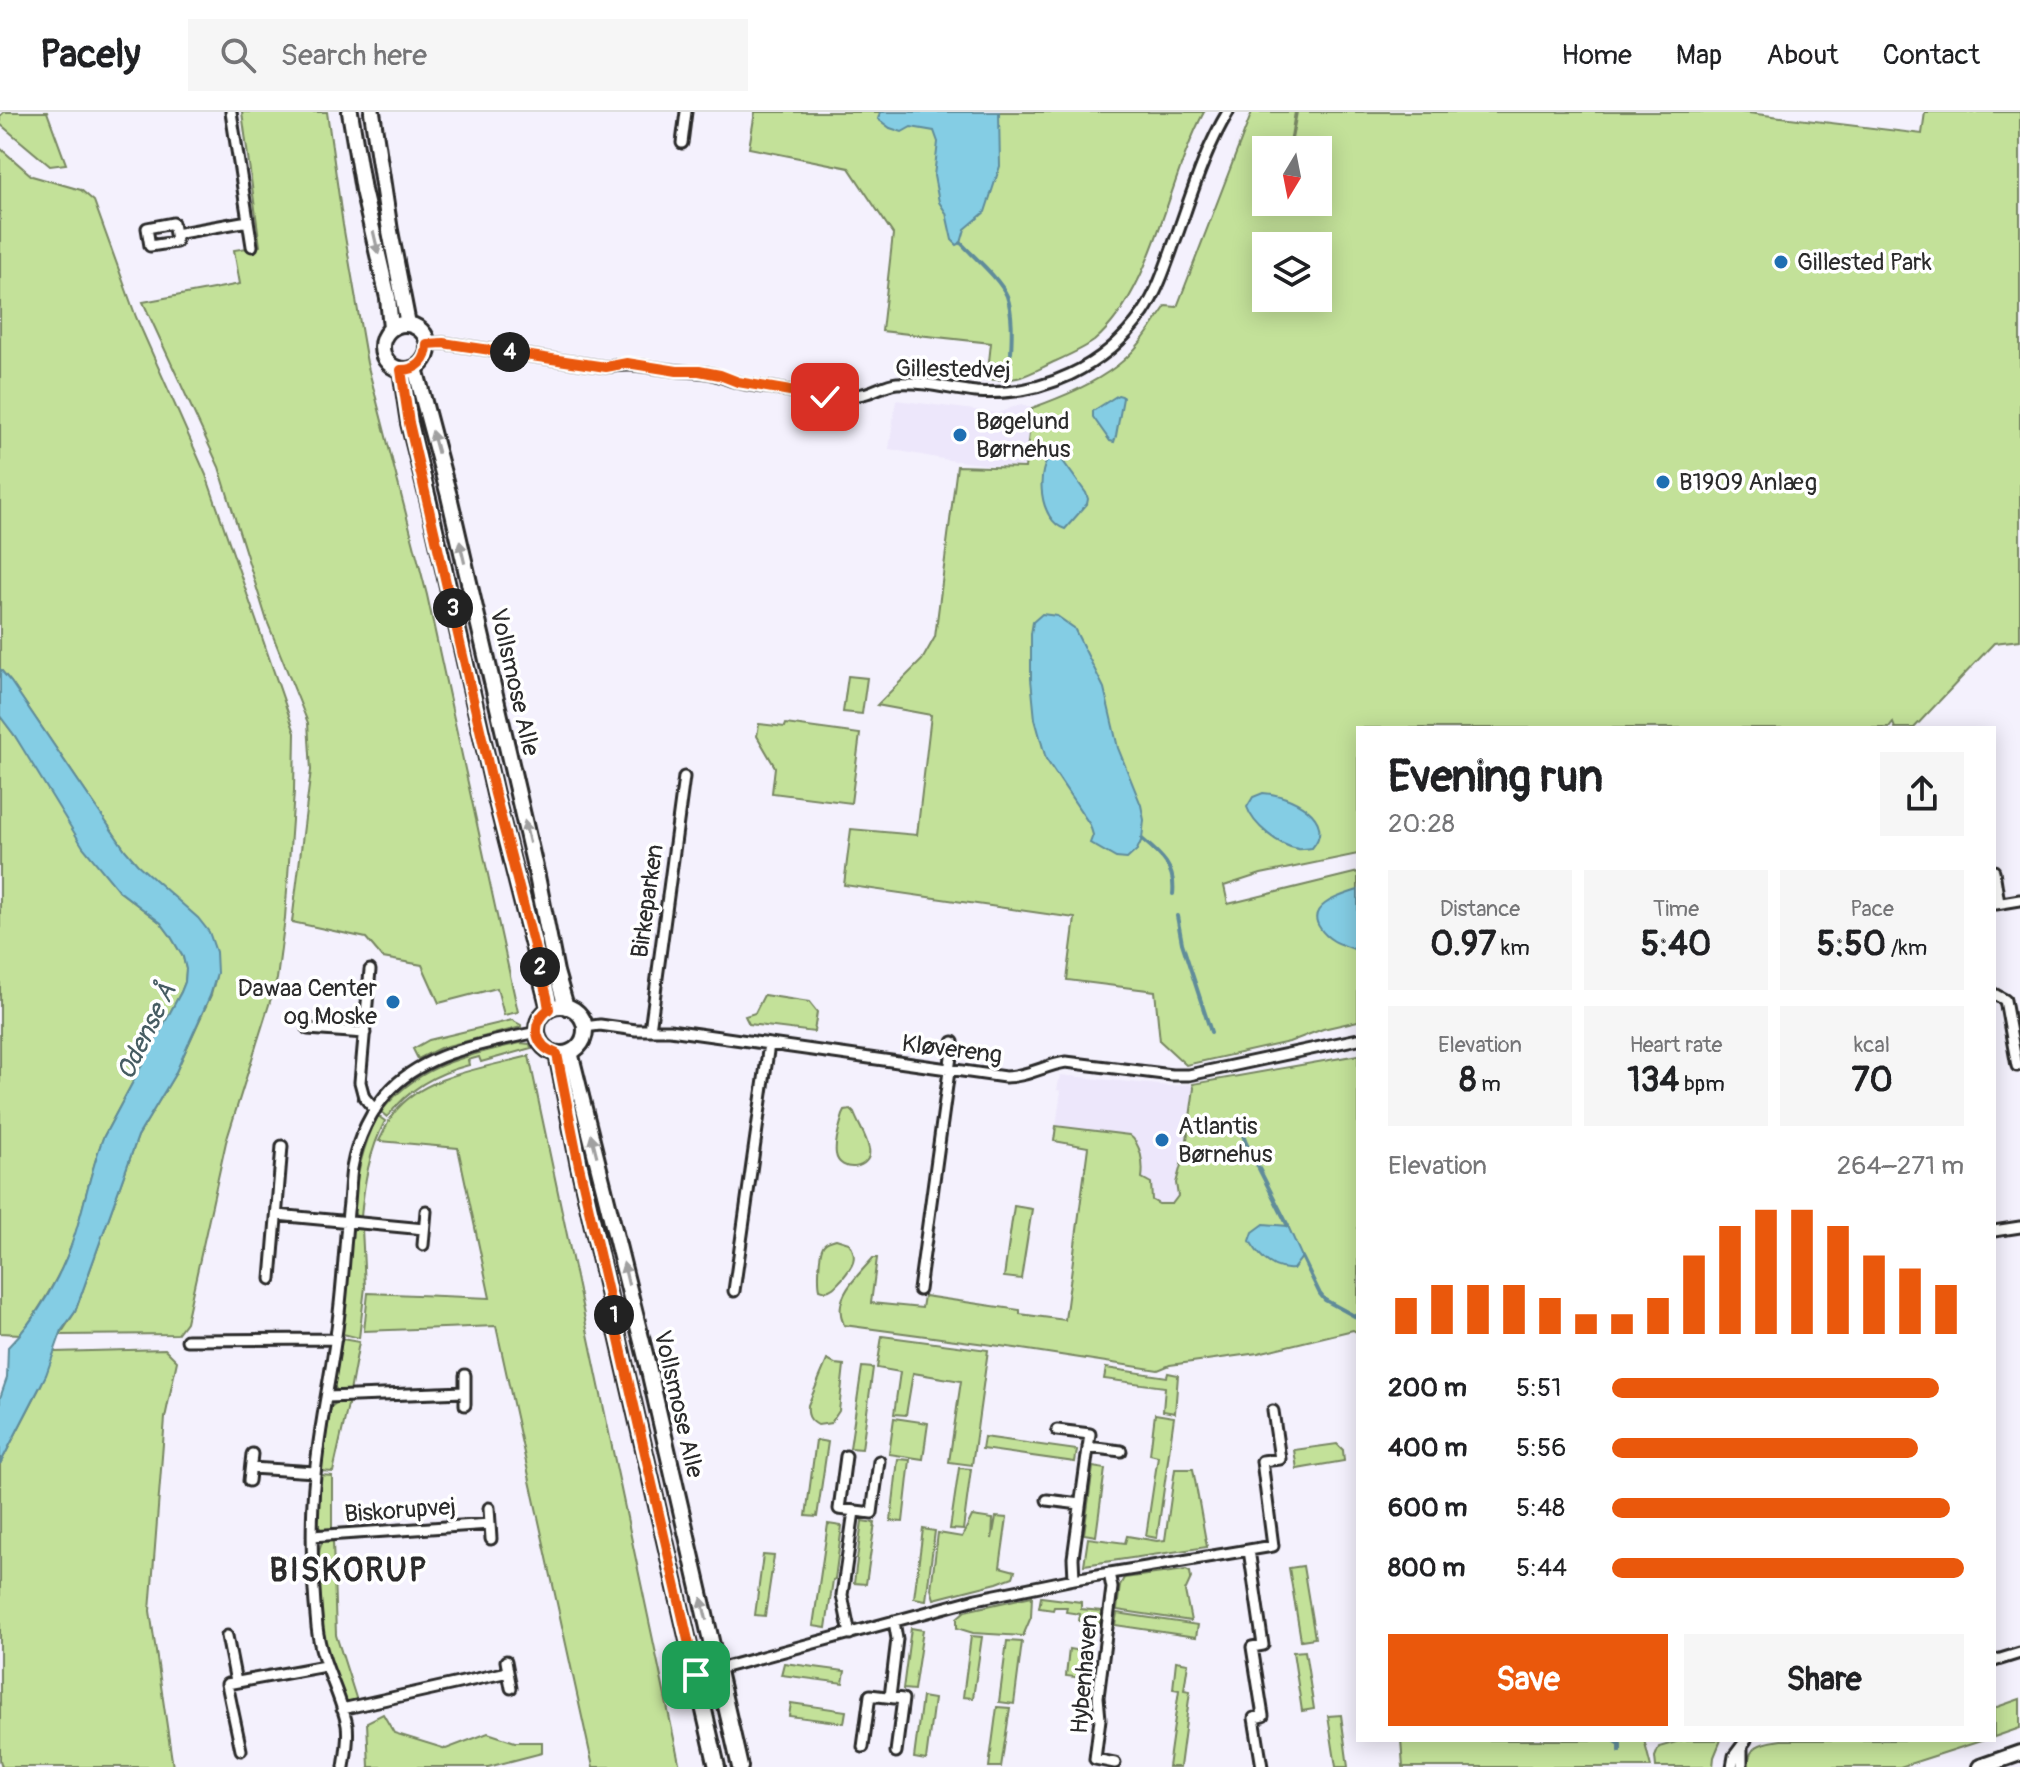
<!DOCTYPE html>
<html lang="en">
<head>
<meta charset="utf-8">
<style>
	:root { --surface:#fff; --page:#f6f6f6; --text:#202124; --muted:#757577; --line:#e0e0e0; --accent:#ea580c }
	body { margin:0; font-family:Pangolin,sans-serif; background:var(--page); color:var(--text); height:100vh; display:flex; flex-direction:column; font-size:30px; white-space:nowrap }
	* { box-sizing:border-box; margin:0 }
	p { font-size:26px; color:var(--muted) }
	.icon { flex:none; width:44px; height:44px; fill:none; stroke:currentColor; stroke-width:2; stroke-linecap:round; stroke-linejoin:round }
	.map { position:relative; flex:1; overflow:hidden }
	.sheet { position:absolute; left:1356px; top:614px; width:640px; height:1016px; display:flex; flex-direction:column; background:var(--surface); border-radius:0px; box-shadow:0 4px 20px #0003 }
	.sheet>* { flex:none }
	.needle { width:52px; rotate:190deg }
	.tools { position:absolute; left:1252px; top:24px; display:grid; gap:16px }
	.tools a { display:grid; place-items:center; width:80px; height:80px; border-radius:0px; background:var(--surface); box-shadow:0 4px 20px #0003; font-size:40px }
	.pin { position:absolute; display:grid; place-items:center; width:68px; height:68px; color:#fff; margin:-34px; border-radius:16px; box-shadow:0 4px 12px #0006 }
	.km { position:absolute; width:40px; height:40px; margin:-20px; border-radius:50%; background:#222; color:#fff; font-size:22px; line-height:40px; text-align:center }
	.round { display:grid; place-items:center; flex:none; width:84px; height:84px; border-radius:0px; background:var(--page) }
	.headline { display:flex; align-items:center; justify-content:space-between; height:136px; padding:0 32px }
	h1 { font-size:44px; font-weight:700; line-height:60px }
	.stats { display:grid; grid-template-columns:repeat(3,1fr); gap:12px; height:136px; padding:8px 32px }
	.stats div { display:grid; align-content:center; border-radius:0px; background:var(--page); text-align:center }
	.stats b { font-size:34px; font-weight:700 }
	.stats small { font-size:22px; font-weight:400 }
	.stats p { font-size:22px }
	.chart { height:224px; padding:16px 32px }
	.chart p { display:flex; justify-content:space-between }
	.chart svg { width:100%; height:144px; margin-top:8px; stroke:var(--accent); stroke-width:6 }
	.action { display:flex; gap:16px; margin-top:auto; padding:16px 32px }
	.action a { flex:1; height:92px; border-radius:0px; background:var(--accent); color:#fff; font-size:32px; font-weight:700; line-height:92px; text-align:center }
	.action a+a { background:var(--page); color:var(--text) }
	ul { padding:0 32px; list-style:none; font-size:26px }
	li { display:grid; grid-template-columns:128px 96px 1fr; align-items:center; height:60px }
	li i { height:20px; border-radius:10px; background:var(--accent) }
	header { display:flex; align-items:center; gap:48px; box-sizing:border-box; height:112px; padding:0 40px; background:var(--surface); border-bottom:2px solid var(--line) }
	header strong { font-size:38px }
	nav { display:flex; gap:44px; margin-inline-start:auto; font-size:28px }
	.search { width:560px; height:72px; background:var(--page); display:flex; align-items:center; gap:20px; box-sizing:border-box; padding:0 28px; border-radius:0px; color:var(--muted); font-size:30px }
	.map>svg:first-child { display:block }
	.built { fill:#ede7fb }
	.green { fill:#c3e199; stroke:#778662; stroke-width:2; fill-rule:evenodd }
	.water { fill:#84cde4; stroke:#608c9a; stroke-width:2 }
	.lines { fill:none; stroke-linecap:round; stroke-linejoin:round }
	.stream { stroke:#608c9a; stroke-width:4 }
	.street-casing { stroke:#2b2b2b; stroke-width:15 }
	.secondary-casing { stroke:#2b2b2b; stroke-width:20 }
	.street { stroke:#fff; stroke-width:9 }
	.secondary { stroke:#fff; stroke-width:14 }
	.oneway { fill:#a0a0a0 }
	.route-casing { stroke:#fff; stroke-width:16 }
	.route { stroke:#ea580c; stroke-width:10 }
	.poi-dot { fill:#1f6fb2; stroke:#fff; stroke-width:3 }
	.labels { text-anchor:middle; stroke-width:7; stroke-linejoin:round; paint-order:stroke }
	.poi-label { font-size:24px; fill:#2b2b2b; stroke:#fff; text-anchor:start }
	.street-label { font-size:24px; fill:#2b2b2b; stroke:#fff }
	.water-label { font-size:26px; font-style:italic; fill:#465c62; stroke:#fff }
	.district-label { font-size:32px; font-weight:bold; letter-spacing:2px; fill:#2b2b2b; stroke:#fff }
</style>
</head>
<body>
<header>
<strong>Pacely</strong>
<div class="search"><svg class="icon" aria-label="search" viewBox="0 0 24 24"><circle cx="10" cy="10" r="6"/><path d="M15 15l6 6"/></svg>Search here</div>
<nav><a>Home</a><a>Map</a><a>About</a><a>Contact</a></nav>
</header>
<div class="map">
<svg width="2020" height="1655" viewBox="0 0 2020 1655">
	<rect width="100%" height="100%" fill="#f4f1fd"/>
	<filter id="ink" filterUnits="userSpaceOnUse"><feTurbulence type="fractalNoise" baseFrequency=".0125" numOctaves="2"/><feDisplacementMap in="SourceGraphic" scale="16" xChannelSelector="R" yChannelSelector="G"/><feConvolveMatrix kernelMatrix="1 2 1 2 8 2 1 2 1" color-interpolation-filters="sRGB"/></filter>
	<g filter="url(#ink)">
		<path class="built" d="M896,288L998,301L1021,292L1032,296L1025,357L948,348L889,337Z
			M1060,963L1169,974L1193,972L1194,976L1186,1035L1176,1071L1178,1084L1175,1090L1172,1092H1159L1152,1088L1151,1071L1142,1066L1144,1058L1140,1050V1040L1134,1027L1129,1023L1056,1014L1061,979L1057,978Z"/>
		<path class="green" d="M4,0H47L66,52L50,54L0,12V4Z
			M242,0H327L343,113L367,251L427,483L518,900L504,903L497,876L439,891L422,853L383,846L366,826L292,810L311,658L308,611L267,509L219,355L143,190L240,172L234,138L260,134Z
			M755,0H1204C1167,69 1154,178 1094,229C1083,237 1069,243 1056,249C1044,254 1030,263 1017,266C1008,268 996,267 987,268L991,231L882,219L893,122L849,56L749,36Z
			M1252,0H1295L1289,38H1266V90H1318V38H1290L1297,0H1740L1922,22L1925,0H2020V528L1994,531L1914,616H1895L1893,611L1889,616H1358V742L1261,762L1224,774L1228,792L1358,760V909L1323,917L1289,930L1186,953L1160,929L1155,879L1067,868L1075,806L844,773L851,717L917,723L931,603L877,593L922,548L935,525L957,354L1025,356L1032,296C1062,285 1092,273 1118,253C1138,238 1152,214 1166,194L1177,195ZM1266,134H1318V186H1266Z
			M0,36L32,64L81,78L94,89L136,205L206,363L295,621L294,680L285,806L277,867L226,1030L186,1210L177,1222L60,1223L75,1200L138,1024L175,962L211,883L216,864L137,752L125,738L11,570L0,557Z
			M848,564L867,566L862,602L843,600Z
			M0,604L15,624L119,779L161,811L170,823L183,845L186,857L185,870L181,880L103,1026C91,1057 85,1090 75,1123C64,1158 43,1192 21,1222L0,1221Z
			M759,612L785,615L786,612L860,622L851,691L772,681L775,655L757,624Z
			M764,883L809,890L817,900L814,920L749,912L745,904L755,901Z
			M512,908L521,913V915L440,936L418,947L413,937L429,928Z
			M520,931L530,932L531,936L481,950L479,945L468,948L469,953C434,962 409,977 387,1005L381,1000C418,952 464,945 520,931Z
			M1358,943V1221L1353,1218L1258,1241L1170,1253L1158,1258L1015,1236L844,1213C831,1186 857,1165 873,1146H877L871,1191L922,1196L924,1184L1020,1198V1202L1065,1208L1088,1035L1054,1029L1056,1014L1129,1023C1141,1031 1144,1053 1142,1066L1151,1071L1152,1088L1159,1092H1172L1178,1084L1176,1071L1186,1035L1194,976L1193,972Z
			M529,944L680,1655H593L496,1214L364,1219L368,1181L490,1186L458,1036L379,1029C384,1020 388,1009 394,1001C423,963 485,956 529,944Z
			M851,998L854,1001C858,1012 867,1025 869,1037C873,1058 839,1062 836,1042C834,1030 840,1014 843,1003L845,999Z
			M378,1004L385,1009C369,1040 364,1071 361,1105H357L353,1099C356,1065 362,1035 378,1004Z
			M1014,1094L1032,1097L1021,1167L1004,1165Z
			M357,1115L362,1116L365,1175L359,1226L343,1222L351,1120Z
			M836,1127L849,1131C859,1146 852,1155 842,1167C836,1173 834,1177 826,1179L820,1177C818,1169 819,1141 823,1134C826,1129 831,1129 836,1127Z
			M882,1224L988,1238L972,1353L949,1350L961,1269L913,1261L906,1303L894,1302L900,1260L877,1256Z
			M342,1227L359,1230L350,1280H338L334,1274Z
			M165,1237L177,1249L165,1306L150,1499L173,1655H2L0,1648V1352L41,1273L54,1240Z
			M827,1248L835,1252L844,1253L839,1299L831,1311L818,1313C809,1308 807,1303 808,1293Z
			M862,1255L873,1256L862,1337L850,1336Z
			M1106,1256L1167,1265L1168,1261L1178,1263L1175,1301L1163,1299L1165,1275L1104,1267Z
			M336,1291H348V1293L333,1360L320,1359L331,1295Z
			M1155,1302L1174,1305L1157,1426L1146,1424L1158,1344L1150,1342Z
			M894,1306L928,1311L923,1347L889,1342Z
			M984,1325L1077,1338L1075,1350L982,1337Z
			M816,1328L828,1330L817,1405L806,1404Z
			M1337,1332L1343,1338L1344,1349L1297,1357L1294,1338Z
			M898,1347L910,1348L903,1410L891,1409Z
			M1093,1355L1105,1357L1096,1424L1084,1422Z
			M959,1356L971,1357L963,1418L950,1417Z
			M1175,1357H1193L1207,1435L1084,1453L1088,1426L1125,1431L1127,1424L1157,1429L1165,1428Z
			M321,1363L332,1364V1419H323L318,1414Z
			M972,1404L993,1407L992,1427L996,1405L1007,1406L1000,1455L1015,1459L1013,1465L997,1471L934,1487L931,1477L938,1421L962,1425Z
			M862,1409L875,1411L866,1472L854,1471Z
			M828,1412L842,1414L835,1467L833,1468L826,1516L813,1514Z
			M923,1417L935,1419L926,1488L914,1486Z
			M333,1429L336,1523L357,1589L351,1591L344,1588C327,1546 321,1518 319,1473C319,1458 316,1444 322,1430Z
			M763,1443L774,1444L765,1504L755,1503Z
			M1303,1454L1315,1526L1301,1528L1289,1456Z
			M1186,1458L1190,1460L1191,1466L1185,1479L1191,1509L1117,1498L1120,1473L1124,1466Z
			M1032,1484L1031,1505L1023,1524L973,1521L957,1516V1506L965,1499Z
			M1041,1485L1081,1490V1497L1101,1499L1100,1512L1079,1509L1080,1502L1066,1500L1067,1495H1054L1053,1498L1039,1496Z
			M1117,1501L1198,1513L1196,1525L1115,1513Z
			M911,1516L923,1518L914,1578L903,1577Z
			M971,1524L982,1525L973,1586L963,1585Z
			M1007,1529L1022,1530L1014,1592L999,1590Z
			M1069,1537L1093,1541L1090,1567L1066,1564Z
			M1305,1539L1314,1597L1302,1599L1293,1540Z
			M1176,1549L1188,1551L1184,1578L1190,1579L1180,1655H1168L1179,1578L1173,1577Z
			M784,1551L845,1559L843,1571L781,1563Z
			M922,1585L934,1587L926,1648L914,1646Z
			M2020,1587V1616L1994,1625V1596Z
			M791,1591L846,1599L844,1611L789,1604Z
			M997,1595L1010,1596L1001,1655H989Z
			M383,1602L394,1621L446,1637L488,1621L515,1630H542V1641L488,1655H369L367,1610Z
			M1341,1603L1348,1655H1336L1328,1604Z
			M1401,1628H1644L1651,1655H1403Z
			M1683,1628H1721L1714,1645L1713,1655H1656L1655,1645L1659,1635Z
			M1781,1628H1984L1900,1655H1748C1748,1632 1763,1631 1781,1628Z"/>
		<path class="water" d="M880,0H999L1000,54L985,100L965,117L961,131L957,133L952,128L946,101L939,90L934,64L938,30L934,19L911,15L902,20L890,16L878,7Z
			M1118,283L1122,284L1123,286L1116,324L1114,330L1110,329L1093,305V299Z
			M1053,341H1057L1086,381L1088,387L1087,392L1065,417C1039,409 1034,357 1053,341Z
			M1042,502L1057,504L1074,516L1104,576L1118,636L1141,693L1144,708L1142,727L1137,738L1127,747L1116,746L1090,731L1093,723L1090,713L1046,647L1035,607L1031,567V522L1033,510Z
			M0,557L11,570L125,738L137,752L198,806L209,820L216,840L217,861L210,884L175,962L138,1024L75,1200L62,1218L46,1263L0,1352V1286L7,1266L8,1235C38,1205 62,1163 75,1122C85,1090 91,1057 103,1026L181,880L185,870L186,857L183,845L170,823L161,811L119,779L83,735L15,624L0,604Z
			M1263,681C1289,682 1338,706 1312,736C1310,736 1300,738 1298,737C1279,734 1253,713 1247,695L1253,685Z
			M1358,778V839C1350,835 1341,833 1334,829C1329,826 1323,821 1320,816C1304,793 1343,783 1358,778Z
			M1264,1112L1288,1114L1302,1145L1293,1157C1273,1159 1260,1146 1250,1129L1253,1120Z"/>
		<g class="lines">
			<path class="stream" d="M961,131C974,145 1000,167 1007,184C1013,202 1012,223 1011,241
				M1142,727C1161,743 1176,755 1173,782
				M1177,804L1182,831L1211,920
				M1237,1008L1246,1031L1288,1114
				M1302,1145L1320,1182L1325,1188L1358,1206
				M1614,1628L1620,1632V1639"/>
			<g class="street-casing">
				<path id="street" d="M231,0L252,134
					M682,31L686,0
					M175,122L173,111L147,116L150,134L176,130L175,122L248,109
					M427,232L443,231L606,255C632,250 645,255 672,258C684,260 696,259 708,261C718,263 727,267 737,270C748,273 761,275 773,276C802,281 833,289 863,282C874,280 885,272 897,271C923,269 950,277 976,280C1042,285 1105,255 1143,201C1159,177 1167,150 1177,123C1192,81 1205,38 1228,0
					M1994,759L1999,791
					M1996,792L2020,788
					M370,858L360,970L364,985L375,998
					M1994,882L2005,888L2017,954
					M585,915L600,913L636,918H670L1005,965C1027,965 1045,953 1066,950L1172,963H1189L1358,927
					M308,917L365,921
					M650,918L684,665
					M277,1103L424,1117
					M1994,1119L2020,1115
					M423,1133L426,1099
					M271,1167L282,1034
					M919,1178L953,930
					M734,1179L769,932
					M187,1228L336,1227
					M465,1263V1293
					M327,1285L465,1280
					M1057,1318L1090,1322L1073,1446L1074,1467
					M1088,1335L1121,1339
					M846,1344L839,1397L872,1401L879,1349
					M251,1356L315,1360
					M249,1369L252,1342
					M1047,1388L1080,1392
					M489,1396L491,1427
					M312,1424L490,1412
					M1249,1438L1263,1533L1252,1535L1263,1604L1254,1606L1262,1655
					M1109,1461L1112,1476L1098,1585L1100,1607L1095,1647L1115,1651
					M850,1522L842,1483L854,1399
					M227,1524L236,1570
					M506,1549L511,1576
					M1994,1549L2020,1541
					M696,1563L976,1487L1074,1467L1273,1434L1262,1349L1280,1347L1273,1299
					M890,1585L897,1527L894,1509
					M342,1597L508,1560
					M863,1635L870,1583L903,1587L896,1640
					M241,1638L227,1572L325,1554
					M344,1655C346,1642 349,1626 347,1613C340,1579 321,1552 317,1515C312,1465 310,1413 315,1363C320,1309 333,1255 339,1201C343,1167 345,1133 348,1099C350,1085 350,1070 352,1056C357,1028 371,997 392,976C429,939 487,931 537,920
					M1732,1655L1734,1644L1746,1628
					M1742,1655V1635"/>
			</g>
			<g class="secondary-casing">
				<path id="secondary" d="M350,0L363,78L388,186L391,216
					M372,0L390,119L408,212
					M382 235a23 23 0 1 1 46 0a23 23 0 1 1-46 0Z
					M415,256L449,384L537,764L556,860L566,895
					M401,258L409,311L429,391L495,682L549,897
					M537 918a24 24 0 1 1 48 0a24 24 0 1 1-48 0Z
					M570,940L647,1250L740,1655
					M557,942L579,1054L717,1655
					M1980,1655L2020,1641"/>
			</g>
			<use href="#street" class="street"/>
			<use href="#secondary" class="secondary"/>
		</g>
		<defs><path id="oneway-solid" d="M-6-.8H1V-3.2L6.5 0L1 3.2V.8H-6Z" transform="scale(2)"/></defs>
		<g class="oneway">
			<use href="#oneway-solid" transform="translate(376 131) rotate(77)"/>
			<use href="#oneway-solid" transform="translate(435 330) rotate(-105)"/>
			<use href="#oneway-solid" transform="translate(462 440) rotate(-103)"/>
			<use href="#oneway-solid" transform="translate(527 720) rotate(-103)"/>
			<use href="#oneway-solid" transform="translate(594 1033) rotate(-104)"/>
			<use href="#oneway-solid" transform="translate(626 1162) rotate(-103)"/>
			<use href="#oneway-solid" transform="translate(704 1497) rotate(-103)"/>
		</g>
	</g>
	<g class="lines" filter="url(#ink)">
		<g class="route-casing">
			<path id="route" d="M696,1563L579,1054L557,942C534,934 530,912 549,897L547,885L495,682L409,311L401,258C418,258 427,248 427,232L443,231L606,255L627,251L677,259H699L720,263L738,270L825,285"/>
		</g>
		<use href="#route" class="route"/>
	</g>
	<g class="poi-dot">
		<circle cx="1781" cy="150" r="8"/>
		<circle cx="960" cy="323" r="8"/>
		<circle cx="1663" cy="370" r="8"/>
		<circle cx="393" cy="890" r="8"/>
		<circle cx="1162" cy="1028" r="8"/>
	</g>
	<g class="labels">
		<g class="poi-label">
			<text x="1797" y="158">Gillested Park</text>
			<text x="976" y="317">Bøgelund<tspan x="976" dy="28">Børnehus</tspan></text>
			<text x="1679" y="378">B1909 Anlæg</text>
			<text x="377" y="884" text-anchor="end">Dawaa Center<tspan x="377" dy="28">og Moske</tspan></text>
			<text x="1178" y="1022">Atlantis<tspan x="1178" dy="28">Børnehus</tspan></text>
		</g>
		<g class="street-label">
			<text transform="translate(953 257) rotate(1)" y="8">Gillestedvej</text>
			<text transform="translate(515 570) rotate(77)" y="8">Vollsmose Alle</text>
			<text transform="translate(647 789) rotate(-82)" y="8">Birkeparken</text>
			<text transform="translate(952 937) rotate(7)" y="8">Kløvereng</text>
			<text transform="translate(679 1292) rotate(77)" y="8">Vollsmose Alle</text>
			<text transform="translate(400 1398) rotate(-4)" y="8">Biskorupvej</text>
			<text transform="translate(1084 1562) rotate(-85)" y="8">Hybenhaven</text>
		</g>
		<g class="water-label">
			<text transform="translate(146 919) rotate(-64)" y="9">Odense Å</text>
		</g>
		<g class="district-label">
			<text x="349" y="1469">BISKORUP</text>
		</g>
	</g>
</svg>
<div class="tools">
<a><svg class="needle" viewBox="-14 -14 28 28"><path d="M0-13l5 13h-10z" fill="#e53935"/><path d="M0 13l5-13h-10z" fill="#757577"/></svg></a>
<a><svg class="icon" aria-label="layers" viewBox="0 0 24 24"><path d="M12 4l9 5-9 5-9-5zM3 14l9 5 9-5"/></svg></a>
</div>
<div class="pin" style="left:696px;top:1563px;background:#1e9e55"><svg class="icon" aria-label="arrive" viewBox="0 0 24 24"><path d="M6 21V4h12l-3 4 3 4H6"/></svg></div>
<div class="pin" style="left:825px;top:285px;background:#d93025"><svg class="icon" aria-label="check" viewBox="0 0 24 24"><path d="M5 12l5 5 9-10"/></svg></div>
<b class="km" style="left:614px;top:1203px">1</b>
<b class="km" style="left:540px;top:855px">2</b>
<b class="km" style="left:453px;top:496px">3</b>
<b class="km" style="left:510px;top:240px">4</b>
<section class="sheet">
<div class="headline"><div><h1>Evening run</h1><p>20:28</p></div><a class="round"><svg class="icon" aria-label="share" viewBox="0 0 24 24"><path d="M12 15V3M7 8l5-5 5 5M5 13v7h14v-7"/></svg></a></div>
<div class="stats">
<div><p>Distance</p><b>0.97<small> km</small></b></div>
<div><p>Time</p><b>5:40</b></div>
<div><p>Pace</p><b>5:50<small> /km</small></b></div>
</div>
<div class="stats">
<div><p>Elevation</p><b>8<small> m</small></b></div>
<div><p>Heart rate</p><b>134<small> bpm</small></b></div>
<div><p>kcal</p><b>70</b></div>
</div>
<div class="chart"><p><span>Elevation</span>264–271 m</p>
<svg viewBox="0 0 160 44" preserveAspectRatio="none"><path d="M5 44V33M15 44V29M25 44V29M35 44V29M45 44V33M55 44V38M65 44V38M75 44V33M85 44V20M95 44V11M105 44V6M115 44V6M125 44V11M135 44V20M145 44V24M155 44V29"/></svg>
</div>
<ul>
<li><b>200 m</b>5:51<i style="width:93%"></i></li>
<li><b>400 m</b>5:56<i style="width:87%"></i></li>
<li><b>600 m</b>5:48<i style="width:96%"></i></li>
<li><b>800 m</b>5:44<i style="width:100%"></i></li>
</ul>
<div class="action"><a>Save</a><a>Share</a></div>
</section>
</div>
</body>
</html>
